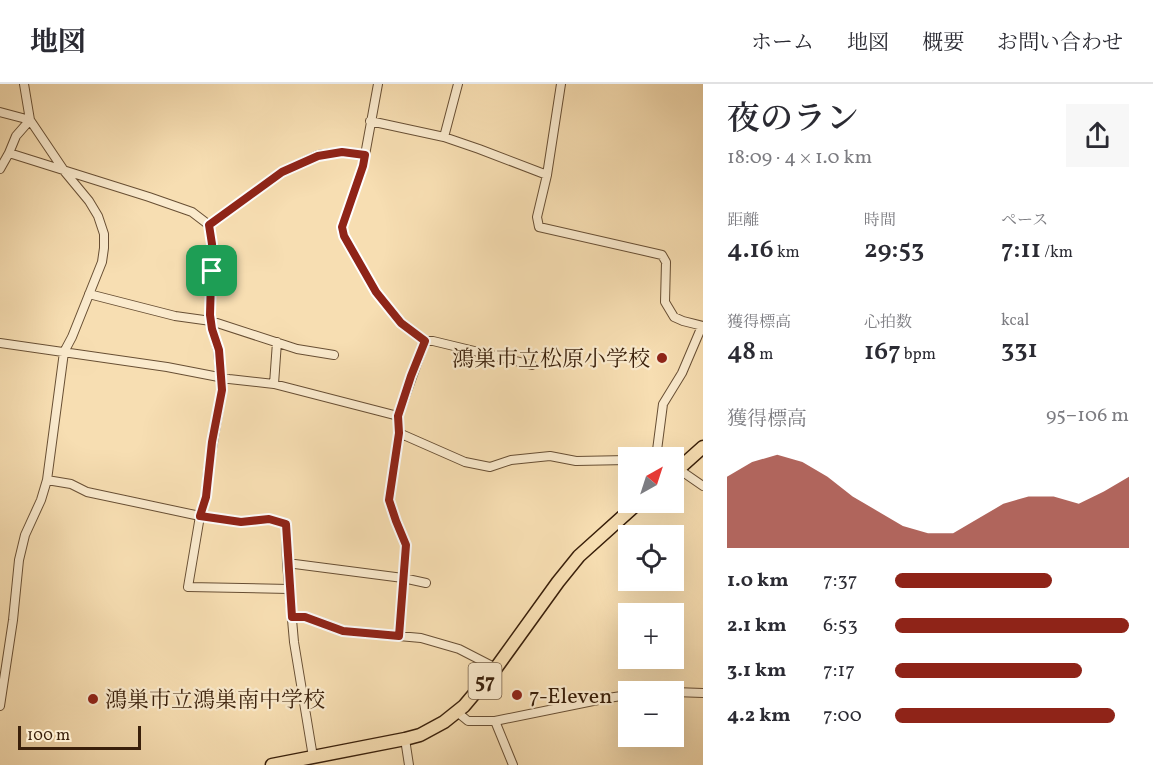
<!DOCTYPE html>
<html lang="ja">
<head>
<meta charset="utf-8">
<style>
	:root { --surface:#fff; --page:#f7f7f7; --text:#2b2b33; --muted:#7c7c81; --line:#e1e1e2; --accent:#8f2418 }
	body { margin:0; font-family:Vollkorn,"Noto Serif JP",serif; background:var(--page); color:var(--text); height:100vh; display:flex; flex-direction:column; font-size:22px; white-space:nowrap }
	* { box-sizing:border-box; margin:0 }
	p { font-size:20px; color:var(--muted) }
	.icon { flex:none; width:33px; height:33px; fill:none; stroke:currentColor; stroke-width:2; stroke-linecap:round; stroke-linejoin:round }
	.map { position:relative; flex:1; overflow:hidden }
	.side { display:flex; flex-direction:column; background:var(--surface); width:450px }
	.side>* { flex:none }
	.needle { width:39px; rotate:39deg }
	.buttons { position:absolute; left:618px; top:363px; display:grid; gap:12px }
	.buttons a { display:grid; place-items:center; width:66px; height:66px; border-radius:0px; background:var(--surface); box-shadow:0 6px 24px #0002; font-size:30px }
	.scale { position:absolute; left:18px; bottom:15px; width:123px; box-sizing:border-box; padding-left:6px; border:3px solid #391f0a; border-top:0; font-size:16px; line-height:21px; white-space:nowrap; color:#391f0a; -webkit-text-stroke:4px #faeacd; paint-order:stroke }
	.pin { position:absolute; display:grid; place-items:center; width:51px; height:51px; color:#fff; margin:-26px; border-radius:12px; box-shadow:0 3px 9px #0006 }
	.round { display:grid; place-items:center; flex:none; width:63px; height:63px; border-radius:0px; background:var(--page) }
	.overview { display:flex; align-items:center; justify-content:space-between; height:102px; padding:0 24px }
	h1 { font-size:33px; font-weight:600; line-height:45px }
	.stats { display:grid; grid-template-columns:repeat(3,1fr); gap:9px; height:102px; padding:6px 24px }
	.stats div { display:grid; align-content:center }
	.stats b { font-size:26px; font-weight:600 }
	.stats small { font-size:16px; font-weight:400 }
	.stats p { font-size:16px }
	.chart { height:168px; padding:12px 24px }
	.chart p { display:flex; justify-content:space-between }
	.chart svg { width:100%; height:108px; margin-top:6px; fill:var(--accent); opacity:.7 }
	ul { padding:0 24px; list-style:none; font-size:20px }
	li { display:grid; grid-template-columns:96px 72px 1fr; align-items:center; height:45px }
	li i { height:15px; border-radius:8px; background:var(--accent) }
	header { display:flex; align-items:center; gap:36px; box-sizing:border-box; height:84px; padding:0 30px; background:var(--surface); border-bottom:2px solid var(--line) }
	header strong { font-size:28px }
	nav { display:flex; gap:33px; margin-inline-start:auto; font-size:21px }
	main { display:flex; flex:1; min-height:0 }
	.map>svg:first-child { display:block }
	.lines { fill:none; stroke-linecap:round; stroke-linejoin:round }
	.minor-casing { stroke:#684f34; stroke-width:10 }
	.primary-casing { stroke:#391f0a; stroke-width:15 }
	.minor { stroke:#faeacd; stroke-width:8 }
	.primary { stroke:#f7deb2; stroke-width:12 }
	.route-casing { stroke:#fff; stroke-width:12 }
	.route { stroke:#8f2418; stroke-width:8 }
	.poi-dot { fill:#8f2418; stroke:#faeacd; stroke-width:2 }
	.labels { text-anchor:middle; stroke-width:4.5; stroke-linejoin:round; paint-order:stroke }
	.shield { fill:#faeacd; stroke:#735c44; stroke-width:1.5 }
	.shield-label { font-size:21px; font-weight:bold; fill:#391f0a }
	.poi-label { font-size:22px; fill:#391f0a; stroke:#faeacd; text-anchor:start }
</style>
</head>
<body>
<header>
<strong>地図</strong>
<nav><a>ホーム</a><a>地図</a><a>概要</a><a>お問い合わせ</a></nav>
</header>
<main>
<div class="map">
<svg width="703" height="681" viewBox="0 0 703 681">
	<rect width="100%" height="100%" fill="#f7deb2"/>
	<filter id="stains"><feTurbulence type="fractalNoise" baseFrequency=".00333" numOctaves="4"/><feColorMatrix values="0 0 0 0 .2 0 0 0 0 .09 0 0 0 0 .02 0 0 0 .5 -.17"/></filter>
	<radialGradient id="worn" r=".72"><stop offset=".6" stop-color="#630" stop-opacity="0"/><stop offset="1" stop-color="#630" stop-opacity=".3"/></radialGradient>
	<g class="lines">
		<g class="minor-casing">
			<path id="minor" d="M378,0L363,82L342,143L344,152L376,208L401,239L425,257
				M561,0L547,91L537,133L539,143L662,171L666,178L665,218L674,233L683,237L703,242
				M0,28L30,36
				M370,37L444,53L479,65L547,91
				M444,53L458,0
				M9,69L149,113L192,128L209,141L212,160L210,231L212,245L218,266L222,306L208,388L206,413L200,432L188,503L289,505
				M0,85L9,69L16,52L30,36
				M209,141L282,88L318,71L342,68L365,71
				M89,210L175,232L211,237L297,265L334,271
				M0,259L167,283L229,295L274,300L398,332L399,349L389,416L396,437L406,461L399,552
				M274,300L277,258
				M398,332L425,257H433L532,281
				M399,349L465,378L490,383L511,376L550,372L576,377L628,376
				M656,374L663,320L682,289L702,242
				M677,384L703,402
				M47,396L71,400L87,408L200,432L241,438L269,435L286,440L287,479L294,558L313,673
				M287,479L403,494L426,499
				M292,533H305L343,547L421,554L459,565L496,584
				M674,608L703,609
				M0,622L13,536L19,476L25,451L41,416L47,396L64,268L72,253L102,178L104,164V150L98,132L89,117L65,88L30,36L24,0
				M457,628L468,637H495L608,614L628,611
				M495,637L513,681
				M405,655L409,681"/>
		</g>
		<g class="primary-casing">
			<path id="primary" d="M674,389L703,363
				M272,681L405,655L420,651L444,638L464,622L496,584L558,498L579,472L639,418"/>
		</g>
		<use href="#minor" class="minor"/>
		<use href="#primary" class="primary"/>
	</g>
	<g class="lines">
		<g class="route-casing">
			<path id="route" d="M342,68L365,71L363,82L342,143L344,152L376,208L401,239L425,257L411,292L398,332L399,349L389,416L396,437L406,461L399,552L343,547L305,533H292L286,440L269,435L241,438L200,432L206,413L212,358L222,306L219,266L212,245L210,231L212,160L209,141L282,88L318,72Z"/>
		</g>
		<use href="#route" class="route"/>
	</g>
	<g class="poi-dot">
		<circle cx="662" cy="274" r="6"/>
		<circle cx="517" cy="611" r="6"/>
		<circle cx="93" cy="615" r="6"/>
	</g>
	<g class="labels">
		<rect class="shield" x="468.5" y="579" width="33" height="36" rx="4.5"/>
		<g class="shield-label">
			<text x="485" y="604">57</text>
		</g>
		<g class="poi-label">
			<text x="650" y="282" text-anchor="end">鴻巣市立松原小学校</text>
			<text x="529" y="619">7-Eleven</text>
			<text x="105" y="623">鴻巣市立鴻巣南中学校</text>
		</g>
	</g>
	<rect width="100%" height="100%" filter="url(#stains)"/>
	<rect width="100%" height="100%" fill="url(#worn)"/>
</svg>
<div class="buttons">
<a><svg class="needle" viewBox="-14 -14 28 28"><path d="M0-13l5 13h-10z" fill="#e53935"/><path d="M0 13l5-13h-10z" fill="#7c7c81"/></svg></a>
<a><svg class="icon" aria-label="locate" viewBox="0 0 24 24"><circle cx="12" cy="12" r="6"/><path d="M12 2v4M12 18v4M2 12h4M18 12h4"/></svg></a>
<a>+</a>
<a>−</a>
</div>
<div class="scale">100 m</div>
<div class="pin" style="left:212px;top:187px;background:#1e9e55"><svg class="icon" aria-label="arrive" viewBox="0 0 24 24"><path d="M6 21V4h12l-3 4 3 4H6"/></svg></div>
</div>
<section class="side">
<div class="overview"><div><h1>夜のラン</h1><p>18:09 · 4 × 1.0 km</p></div><a class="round"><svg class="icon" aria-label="share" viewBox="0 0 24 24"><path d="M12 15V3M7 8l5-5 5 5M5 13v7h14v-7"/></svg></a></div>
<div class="stats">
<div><p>距離</p><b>4.16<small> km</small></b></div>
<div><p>時間</p><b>29:53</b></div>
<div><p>ペース</p><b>7:11<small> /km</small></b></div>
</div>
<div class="stats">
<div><p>獲得標高</p><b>48<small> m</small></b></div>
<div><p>心拍数</p><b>167<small> bpm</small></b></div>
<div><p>kcal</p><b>331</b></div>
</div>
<div class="chart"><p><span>獲得標高</span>95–106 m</p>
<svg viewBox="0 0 160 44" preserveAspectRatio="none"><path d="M0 44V15L10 9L20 6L30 9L40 15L50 23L60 29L70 35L80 38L90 38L100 32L110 26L120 23L130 23L140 26L150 21L160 15V44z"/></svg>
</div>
<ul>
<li><b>1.0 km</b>7:37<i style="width:67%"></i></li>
<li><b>2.1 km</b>6:53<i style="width:100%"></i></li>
<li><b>3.1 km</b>7:17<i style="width:80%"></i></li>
<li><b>4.2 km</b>7:00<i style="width:94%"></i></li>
</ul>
</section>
</main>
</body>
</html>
